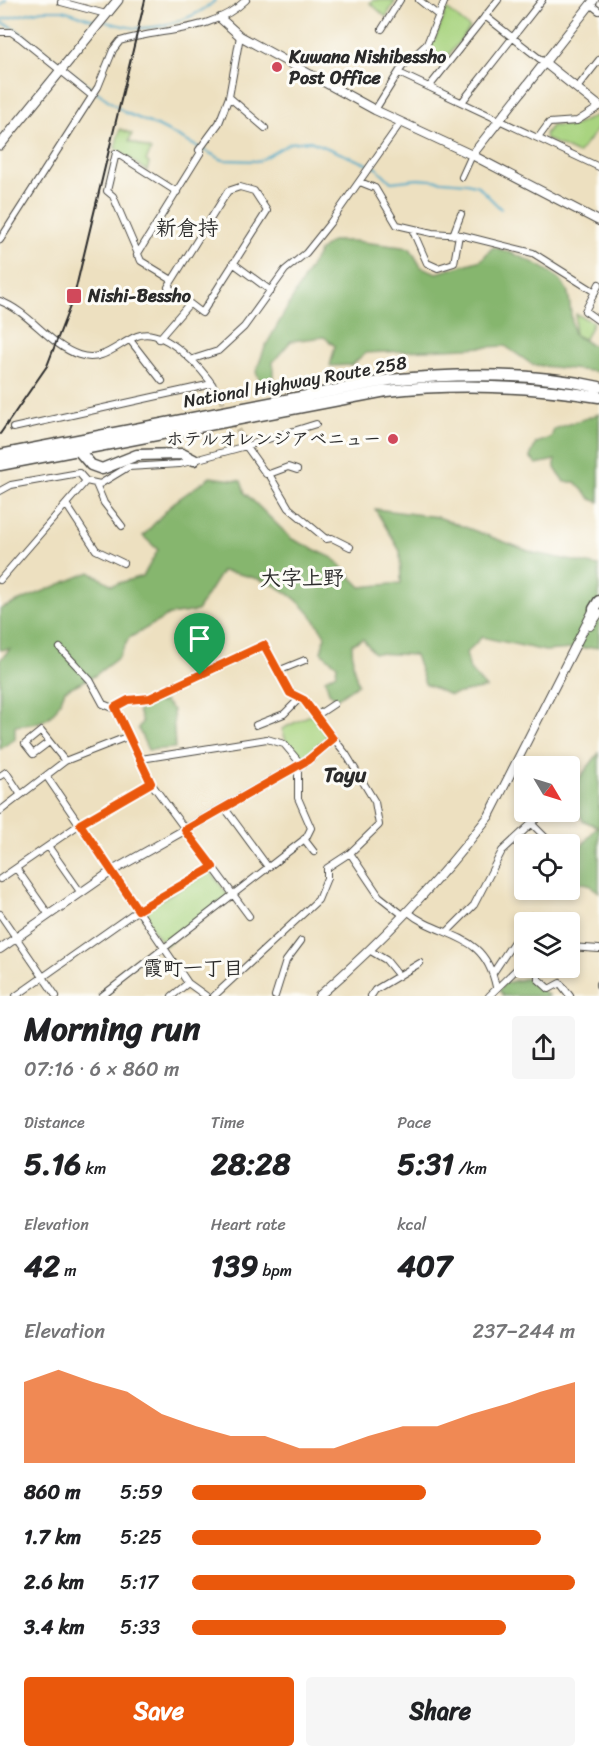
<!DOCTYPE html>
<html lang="en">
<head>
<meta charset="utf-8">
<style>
	:root { --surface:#fff; --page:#f6f6f6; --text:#202124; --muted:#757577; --accent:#ea580c }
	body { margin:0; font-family:Sriracha,"Klee One",sans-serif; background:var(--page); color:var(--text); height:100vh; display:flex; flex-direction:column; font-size:22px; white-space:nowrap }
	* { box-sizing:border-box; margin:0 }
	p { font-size:20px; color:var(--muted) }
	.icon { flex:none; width:33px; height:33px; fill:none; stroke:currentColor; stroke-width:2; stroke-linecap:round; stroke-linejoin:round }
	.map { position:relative; height:996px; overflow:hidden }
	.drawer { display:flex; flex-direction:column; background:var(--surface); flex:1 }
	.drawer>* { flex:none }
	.needle { width:39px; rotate:128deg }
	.tools { position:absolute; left:514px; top:756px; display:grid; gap:12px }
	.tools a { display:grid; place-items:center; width:66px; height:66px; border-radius:6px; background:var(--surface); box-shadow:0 3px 9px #0003; font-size:30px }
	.pin { position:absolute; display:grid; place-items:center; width:51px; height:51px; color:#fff; margin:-62px -26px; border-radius:50% 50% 50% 0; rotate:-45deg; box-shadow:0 0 6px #0007 }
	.pin .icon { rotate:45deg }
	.round { display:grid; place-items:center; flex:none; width:63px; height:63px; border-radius:6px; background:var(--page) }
	.overview { display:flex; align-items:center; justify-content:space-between; height:102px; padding:0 24px }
	h1 { font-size:33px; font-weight:800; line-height:45px }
	.stats { display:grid; grid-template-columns:repeat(3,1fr); gap:9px; height:102px; padding:6px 24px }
	.stats div { display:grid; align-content:center }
	.stats b { font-size:30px; font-weight:800 }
	.stats small { font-size:16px; font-weight:400 }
	.stats p { font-size:16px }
	.chart { height:168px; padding:12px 24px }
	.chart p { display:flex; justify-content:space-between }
	.chart svg { width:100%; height:108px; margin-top:6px; fill:var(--accent); opacity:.7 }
	.cta { display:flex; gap:12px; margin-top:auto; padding:12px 24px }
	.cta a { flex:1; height:69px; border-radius:6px; background:var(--accent); color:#fff; font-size:24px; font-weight:800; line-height:69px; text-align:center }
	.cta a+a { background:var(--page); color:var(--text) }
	ul { padding:0 24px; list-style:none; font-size:20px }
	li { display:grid; grid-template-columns:96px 72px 1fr; align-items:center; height:45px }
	li i { height:15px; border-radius:8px; background:var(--accent) }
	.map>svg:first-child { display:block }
	.green { fill:#a9d480; stroke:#6a8056; stroke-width:1.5 }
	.forest { fill:#86b66e; stroke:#58704c; stroke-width:1.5 }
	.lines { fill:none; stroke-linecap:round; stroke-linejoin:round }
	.stream { stroke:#47a6c6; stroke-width:2 }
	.street-tunnel { stroke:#c6bca2; stroke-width:6; stroke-dasharray:6 3; stroke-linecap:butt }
	.street-casing { stroke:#484641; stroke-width:8 }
	.secondary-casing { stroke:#484641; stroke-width:10 }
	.primary-casing { stroke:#484641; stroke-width:11 }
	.highway-casing { stroke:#484641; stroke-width:13 }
	.street { stroke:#fff; stroke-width:6 }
	.secondary { stroke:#fff; stroke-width:8 }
	.primary { stroke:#fff; stroke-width:9 }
	.highway { stroke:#fff; stroke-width:10 }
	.rail { stroke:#2b2b2b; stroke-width:2 }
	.route-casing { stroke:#fff; stroke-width:12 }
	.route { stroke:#ea580c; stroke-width:8 }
	.poi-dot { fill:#d1495b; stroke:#fdfcf7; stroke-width:2 }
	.labels { text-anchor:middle; stroke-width:6; stroke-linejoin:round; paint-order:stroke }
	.poi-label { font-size:18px; font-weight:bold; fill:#2b2b2b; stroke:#fdfcf7; text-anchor:start }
	.street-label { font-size:18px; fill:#2b2b2b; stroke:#fdfcf7 }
	.neighbourhood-label { font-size:20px; font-weight:bold; fill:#2b2b2b; stroke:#fdfcf7 }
	.quarter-label { font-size:21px; font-weight:bold; fill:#2b2b2b; stroke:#fdfcf7 }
</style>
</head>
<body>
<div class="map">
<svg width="599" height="996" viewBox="0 0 599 996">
	<rect width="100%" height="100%" fill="#fdfcf7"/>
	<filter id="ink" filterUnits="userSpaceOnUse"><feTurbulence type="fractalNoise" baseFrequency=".0167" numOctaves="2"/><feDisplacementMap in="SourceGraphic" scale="12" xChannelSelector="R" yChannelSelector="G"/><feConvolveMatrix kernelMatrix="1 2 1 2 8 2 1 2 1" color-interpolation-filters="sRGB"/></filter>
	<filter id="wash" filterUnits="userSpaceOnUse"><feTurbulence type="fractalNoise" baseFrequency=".008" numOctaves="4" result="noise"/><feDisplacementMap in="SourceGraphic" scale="24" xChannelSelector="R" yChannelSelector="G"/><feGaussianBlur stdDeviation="1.35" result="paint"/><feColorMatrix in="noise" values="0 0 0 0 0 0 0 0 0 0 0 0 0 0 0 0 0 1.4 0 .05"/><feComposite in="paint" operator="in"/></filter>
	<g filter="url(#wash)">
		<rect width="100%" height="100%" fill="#ede0c0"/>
		<path class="green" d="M373,0H396L386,17L370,3Z
			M447,9L470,28L443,62L427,49L435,39Z
			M599,114V127L578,154L546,139L545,134L551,126L576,125Z
			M120,129L132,134L129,141L151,150L146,161L149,163L147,171L115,148Z
			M576,314L593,322L585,339L574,335Z
			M312,714L328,738L304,758L287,744L282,729Z
			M211,871L229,897L165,946L140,912Z"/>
		<path class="forest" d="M332,241H354L410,248L421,267L437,273L481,260L493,247C513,253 561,270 568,293C571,306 571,322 574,335L599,349V372L533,365L505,346L365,353L352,365L330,366L335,346L324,337L291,341L273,362V379L261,383L256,372L265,347L320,250Z
			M599,414V502L591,499L575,482H564L555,468V460L537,464L530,457L536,443L551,438L554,429Z
			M210,477L241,481L245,493L292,539L333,558L361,587L401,583L400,551L375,509L438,517L534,553L599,566V647L545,651L482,637L466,653L470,670L486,688L450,695L425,684L415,655L374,653L363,639L352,644L353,666L358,684L336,699L329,692L325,679L336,673L337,665L321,652L325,636C300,592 270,578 222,571L197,611L169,615L129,638L119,657L94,676L65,690C54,720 46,723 15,726V739L0,749V660L10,649L0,650V609L90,572L112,585L143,576L158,550L143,536L173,503Z
			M155,699L159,703L164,701L173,710L175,748L148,750L138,728L142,722L138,711L142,708V703Z
			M599,753V892L588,884L577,882C557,864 588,842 597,826L583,821L576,807L570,804V790Z
			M528,978L549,996H503L499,990L505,983Z"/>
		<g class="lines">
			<path class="stream" d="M0,6L6,0
				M0,20L42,10H63L97,21
				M0,22L14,28L61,65
				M106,22C117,24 131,29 142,28C167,27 197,17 216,0
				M65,68L124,112L159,127L223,160L259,161L290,143L310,141L377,168L391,182L418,179L467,183L478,186L501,209"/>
		</g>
	</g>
	<g filter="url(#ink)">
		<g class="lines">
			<path class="street-tunnel" d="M216,390L243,440"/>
			<g class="street-casing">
				<path id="street" d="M419,0L439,16
					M61,2L106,14
					M590,4L599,11
					M485,16L545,63
					M382,29L400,0
					M0,32H11L20,38L92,96
					M399,73L599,167
					M429,87L498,0
					M577,88L599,60
					M229,97L265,128
					M462,102L542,0
					M375,110L402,67L427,44L445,0
					M538,138L549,123L577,121L599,107
					M199,150L219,123L229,97L240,36
					M462,177L472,155
					M360,182L375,188L397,225L432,233L461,235L533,253L595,292
					M240,187L254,191L267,211L202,313L168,287L228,191Z
					M412,229L427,263L438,268L454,263L459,235
					M453,235L461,214
					M0,240L98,87L113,50L120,41C161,28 212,33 246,0
					M137,255L201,152
					M233,263L271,291
					M172,280L141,261L113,196L107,191L116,153L177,192
					M599,284L585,311L599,321
					M0,301C30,312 49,345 79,355C103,363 117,344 137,336C164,325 204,371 216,390
					M159,339L189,304
					M130,340L162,381
					M193,359L218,351L244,327L285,270L306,253L330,223L401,122
					M316,424L246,446L266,474H269L289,508L326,539L332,538L350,547
					M13,428L212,384
					M269,474L288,467L297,470
					M96,484L104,503L122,526
					M0,491L11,485L79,473L86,481
					M66,504L96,550L123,563
					M0,580L86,481L100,484L128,467L180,464L246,446L243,440
					M60,648L90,680L103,704L113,708L128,700L150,698L264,645L290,692L304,701L346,754L375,802L379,825L350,853L379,896L403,915
					M278,671L305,660
					M115,707L151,783L249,916
					M316,716L334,704
					M256,725L284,714L300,698
					M49,742L33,754L25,744L41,731L65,761
					M141,759L267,739L284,744L301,764
					M0,776L6,772L21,795
					M47,777L188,983L206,996
					M224,807L268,867
					M0,811L65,761L129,736
					M531,823L552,844
					M304,839L314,852
					M48,846L81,893
					M16,868L49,915
					M0,879L80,824L151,783
					M407,911C441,940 484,929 496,987
					M0,914L56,996
					M527,922L531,916
					M448,931L474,905L502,851L544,812
					M570,947L599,949
					M369,950L386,960L399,976
					M538,968V979L549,989L560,983L570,996
					M493,973L525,925
					M599,985V984
					M16,996L138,910L213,867
					M102,996L306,838L311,828L298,798V772L296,767
					M172,996L188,983
					M214,996L318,900L327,878V868L350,853
					M275,996L286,961L301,941
					M371,996L375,990L420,963
					M489,996L525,961"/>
			</g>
			<g class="secondary-casing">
				<path id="secondary" d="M220,18L240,36L375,110L472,155L599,221
					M545,63L599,106
					M472,155L594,0
					M590,626L599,613
					M0,949L112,871L308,760L333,739
					M319,996C381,942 439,881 489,816L594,609"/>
			</g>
			<g class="primary-casing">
				<path id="primary" d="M0,145L118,0"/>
			</g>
			<g class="highway-casing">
				<path id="highway" d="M79,451L91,465L102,469L137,455L182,454L194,460
					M0,455L389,380C459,373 530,372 599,387
					M0,465L386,391C458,383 528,386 599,397
					M594,609L599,601"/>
			</g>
			<use href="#street" class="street"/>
			<use href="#secondary" class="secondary"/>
			<use href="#primary" class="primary"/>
			<use href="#highway" class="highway"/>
			<path class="rail" d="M0,434L47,366L74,296L145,0"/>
		</g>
	</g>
	<g class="lines" filter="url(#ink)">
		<g class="route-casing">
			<path id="route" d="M264,645L290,693L304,700L333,739L308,760L185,830L213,867L138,910L80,824L151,783L115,707L128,700L150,698Z"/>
		</g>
		<use href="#route" class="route"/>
	</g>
	<g class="poi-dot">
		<circle cx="277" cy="67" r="6"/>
		<rect x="66" y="288" width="16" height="16" rx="3"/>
		<circle cx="393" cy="439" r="6"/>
	</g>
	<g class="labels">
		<g class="poi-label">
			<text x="289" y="63">Kuwana Nishibessho<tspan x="289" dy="21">Post Office</tspan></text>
			<text x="88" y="302">Nishi-Bessho</text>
			<text x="381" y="445" text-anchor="end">ホテルオレンジアベニュー</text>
		</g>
		<g class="street-label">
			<text transform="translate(295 382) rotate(-10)" y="6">National Highway Route 258</text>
		</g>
		<g class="neighbourhood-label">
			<text x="193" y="975">霞町一丁目</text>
		</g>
		<g class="quarter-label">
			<text x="187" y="235">新倉持</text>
			<text x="302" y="585">大字上野</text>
			<text x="345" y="782">Tayu</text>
		</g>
	</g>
</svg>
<div class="tools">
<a><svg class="needle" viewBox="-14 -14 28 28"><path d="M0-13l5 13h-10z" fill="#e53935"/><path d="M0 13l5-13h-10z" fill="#757577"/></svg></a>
<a><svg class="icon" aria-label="locate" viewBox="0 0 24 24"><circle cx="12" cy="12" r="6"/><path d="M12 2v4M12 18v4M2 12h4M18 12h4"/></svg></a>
<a><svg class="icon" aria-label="layers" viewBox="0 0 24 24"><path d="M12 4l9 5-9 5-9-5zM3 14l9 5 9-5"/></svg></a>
</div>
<div class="pin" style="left:200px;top:675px;background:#1e9e55"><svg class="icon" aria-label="arrive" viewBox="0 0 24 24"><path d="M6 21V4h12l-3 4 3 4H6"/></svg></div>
</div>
<section class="drawer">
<div class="overview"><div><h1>Morning run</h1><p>07:16 · 6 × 860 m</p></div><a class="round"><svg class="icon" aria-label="share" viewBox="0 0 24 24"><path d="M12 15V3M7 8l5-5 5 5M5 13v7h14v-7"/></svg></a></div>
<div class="stats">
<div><p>Distance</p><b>5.16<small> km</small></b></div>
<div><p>Time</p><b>28:28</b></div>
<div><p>Pace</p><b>5:31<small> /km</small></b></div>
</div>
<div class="stats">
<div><p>Elevation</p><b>42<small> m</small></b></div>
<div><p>Heart rate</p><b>139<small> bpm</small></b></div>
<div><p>kcal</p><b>407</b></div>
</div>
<div class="chart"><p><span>Elevation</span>237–244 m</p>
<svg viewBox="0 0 160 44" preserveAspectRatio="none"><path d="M0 44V11L10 6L20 11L30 15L40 24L50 29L60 33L70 33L80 38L90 38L100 33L110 29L120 29L130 24L140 20L150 15L160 11V44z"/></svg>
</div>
<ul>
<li><b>860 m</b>5:59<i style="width:61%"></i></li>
<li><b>1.7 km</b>5:25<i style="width:91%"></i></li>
<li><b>2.6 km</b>5:17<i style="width:100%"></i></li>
<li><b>3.4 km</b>5:33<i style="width:82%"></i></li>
</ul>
<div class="cta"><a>Save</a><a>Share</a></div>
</section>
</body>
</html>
